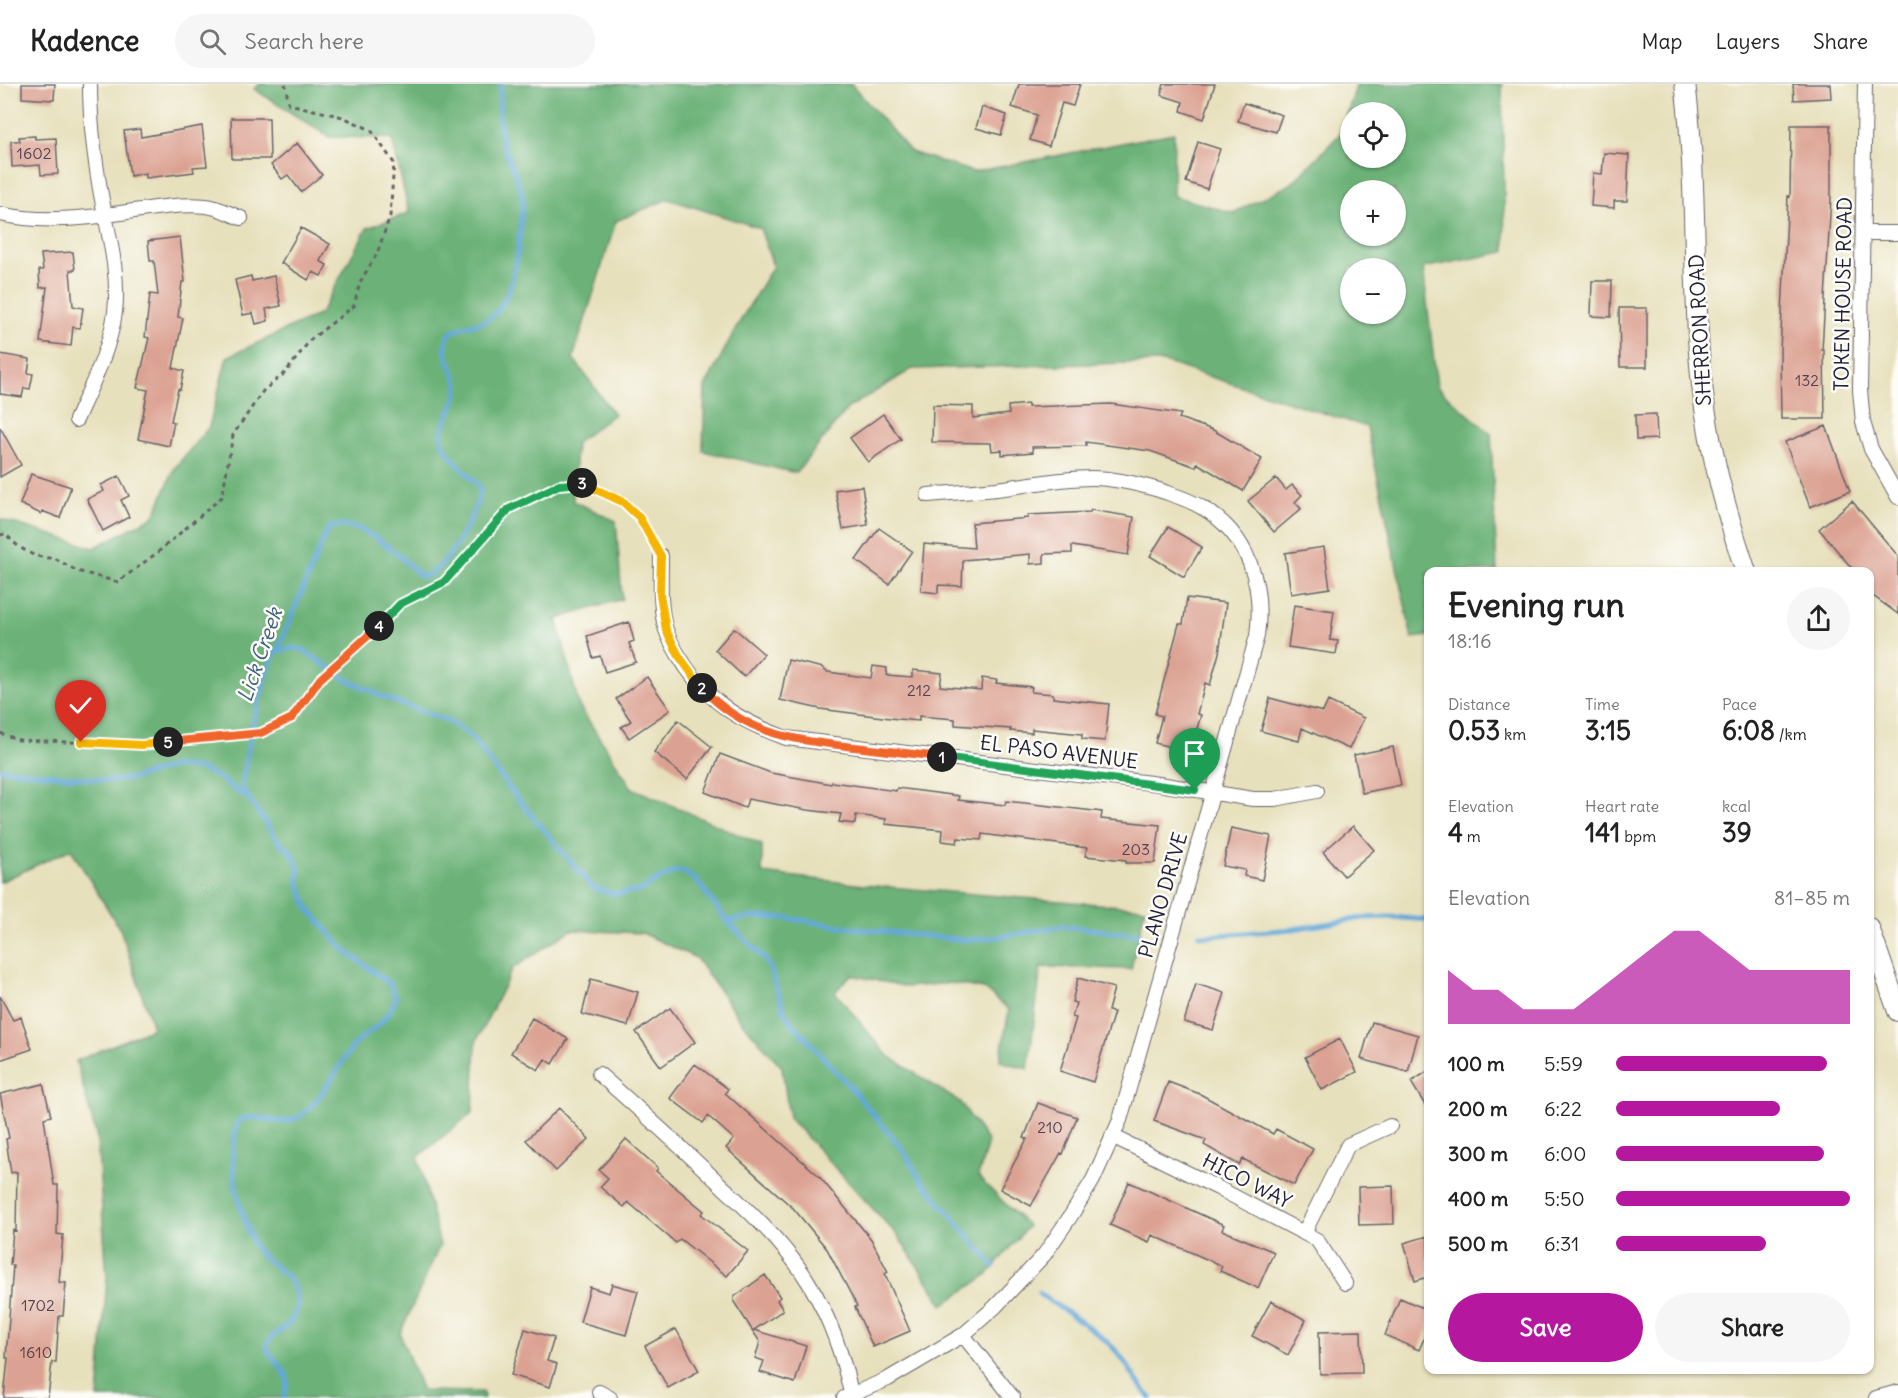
<!DOCTYPE html>
<html lang="en">
<head>
<meta charset="utf-8">
<style>
	:root { --surface:#fff; --page:#f6f6f6; --text:#222; --muted:#767676; --line:#e0e0e0; --accent:#b5179e }
	body { margin:0; font-family:Delius,sans-serif; background:var(--page); color:var(--text); height:100vh; display:flex; flex-direction:column; font-size:22px; white-space:nowrap }
	* { box-sizing:border-box; margin:0 }
	p { font-size:20px; color:var(--muted) }
	.icon { flex:none; width:33px; height:33px; fill:none; stroke:currentColor; stroke-width:2; stroke-linecap:round; stroke-linejoin:round }
	.map { position:relative; flex:1; overflow:hidden }
	.drawer { position:absolute; left:1424px; top:483px; width:450px; height:807px; display:flex; flex-direction:column; background:var(--surface); border-radius:12px; box-shadow:0 2px 4px #0004 }
	.drawer>* { flex:none }
	.buttons { position:absolute; left:1340px; top:18px; display:grid; gap:12px }
	.buttons a { display:grid; place-items:center; width:66px; height:66px; border-radius:50%; background:var(--surface); box-shadow:0 2px 4px #0004; font-size:30px }
	.pin { position:absolute; display:grid; place-items:center; width:51px; height:51px; color:#fff; margin:-62px -26px; border-radius:50% 50% 50% 0; rotate:-45deg; box-shadow:0 0 6px #0007 }
	.pin .icon { rotate:45deg }
	.km { position:absolute; width:30px; height:30px; margin:-15px; border-radius:50%; background:#222; color:#fff; font-size:16px; line-height:30px; text-align:center }
	.round { display:grid; place-items:center; flex:none; width:63px; height:63px; border-radius:32px; background:var(--page) }
	.head { display:flex; align-items:center; justify-content:space-between; height:102px; padding:0 24px }
	h1 { font-size:33px; font-weight:700; line-height:45px }
	.figures { display:grid; grid-template-columns:repeat(3,1fr); gap:9px; height:102px; padding:6px 24px }
	.figures div { display:grid; align-content:center }
	.figures b { font-size:26px; font-weight:700 }
	.figures small { font-size:16px; font-weight:400 }
	.figures p { font-size:16px }
	.chart { height:168px; padding:12px 24px }
	.chart p { display:flex; justify-content:space-between }
	.chart svg { width:100%; height:108px; margin-top:6px; fill:var(--accent); opacity:.7 }
	.primary-button { display:flex; gap:12px; margin-top:auto; padding:12px 24px }
	.primary-button a { flex:1; height:69px; border-radius:36px; background:var(--accent); color:#fff; font-size:24px; font-weight:700; line-height:69px; text-align:center }
	.primary-button a+a { background:var(--page); color:var(--text) }
	ul { padding:0 24px; list-style:none; font-size:20px }
	li { display:grid; grid-template-columns:96px 72px 1fr; align-items:center; height:45px }
	li i { height:15px; border-radius:8px; background:var(--accent) }
	header { display:flex; align-items:center; gap:36px; box-sizing:border-box; height:84px; padding:0 30px; background:var(--surface); border-bottom:2px solid var(--line) }
	header strong { font-size:28px }
	nav { display:flex; gap:33px; margin-inline-start:auto; font-size:21px }
	.search { width:420px; height:54px; background:var(--page); display:flex; align-items:center; gap:15px; box-sizing:border-box; padding:0 21px; border-radius:33px; color:var(--muted); font-size:22px }
	.map>svg:first-child { display:block }
	.forest { fill:#6cb278; stroke:#476a5a; stroke-width:1.5; fill-rule:evenodd }
	.lines { fill:none; stroke-linecap:round; stroke-linejoin:round }
	.stream { stroke:#63a8d8; stroke-width:5 }
	.building { fill:#dba192 }
	.minor-casing { stroke:#676468; stroke-width:16 }
	.secondary-casing { stroke:#676468; stroke-width:22 }
	.path { stroke:#676468; stroke-width:3; stroke-dasharray:4.5 4.5; stroke-linecap:butt }
	.minor { stroke:#fff; stroke-width:14 }
	.secondary { stroke:#fff; stroke-width:20 }
	.split-1-casing { stroke:#fff; stroke-width:12 }
	.split-2-casing { stroke:#fff; stroke-width:12 }
	.split-3-casing { stroke:#fff; stroke-width:12 }
	.split-4-casing { stroke:#fff; stroke-width:12 }
	.split-5-casing { stroke:#fff; stroke-width:12 }
	.split-6-casing { stroke:#fff; stroke-width:12 }
	.split-1 { stroke:#22a559; stroke-width:8 }
	.split-2 { stroke:#f0652b; stroke-width:8 }
	.split-3 { stroke:#f5b400; stroke-width:8 }
	.split-4 { stroke:#22a559; stroke-width:8 }
	.split-5 { stroke:#f0652b; stroke-width:8 }
	.split-6 { stroke:#f5b400; stroke-width:8 }
	.labels { text-anchor:middle; stroke-width:5; stroke-linejoin:round; paint-order:stroke }
	.number-label { font-size:16px; fill:#504251 }
	.street-label { font-size:20px; fill:#22223b; stroke:#fdfcf7 }
	.water-label { font-size:21px; font-style:italic; fill:#3f5e82; stroke:#fdfcf7 }
</style>
</head>
<body>
<header>
<strong>Kadence</strong>
<div class="search"><svg class="icon" aria-label="search" viewBox="0 0 24 24"><circle cx="10" cy="10" r="6"/><path d="M15 15l6 6"/></svg>Search here</div>
<nav><a>Map</a><a>Layers</a><a>Share</a></nav>
</header>
<div class="map">
<svg width="1898" height="1314" viewBox="0 0 1898 1314">
	<rect width="100%" height="100%" fill="#fdfcf7"/>
	<filter id="ink" filterUnits="userSpaceOnUse"><feTurbulence type="fractalNoise" baseFrequency=".0167" numOctaves="2"/><feDisplacementMap in="SourceGraphic" scale="12" xChannelSelector="R" yChannelSelector="G"/><feConvolveMatrix kernelMatrix="1 2 1 2 8 2 1 2 1" color-interpolation-filters="sRGB"/></filter>
	<filter id="wash" filterUnits="userSpaceOnUse"><feTurbulence type="fractalNoise" baseFrequency=".008" numOctaves="4" result="noise"/><feDisplacementMap in="SourceGraphic" scale="24" xChannelSelector="R" yChannelSelector="G"/><feGaussianBlur stdDeviation="1.35" result="paint"/><feColorMatrix in="noise" values="0 0 0 0 0 0 0 0 0 0 0 0 0 0 0 0 0 1.4 0 .05"/><feComposite in="paint" operator="in"/></filter>
	<g filter="url(#wash)">
		<rect width="100%" height="100%" fill="#e7e0bc"/>
		<path class="forest" d="M260,0H851L911,68L973,88L1174,49L1173,112L1233,129L1291,100L1340,50L1357,0H1502L1505,168L1423,184L1437,303L1491,350L1497,487L1428,488V552L1412,554L1367,343L1164,278L912,285L848,324L796,389L703,367L705,303L736,244L773,182L760,144L668,115L616,137L573,274L614,330L576,359L573,417L616,437L622,515L557,535L579,622L632,704L762,761V789L864,801L1145,824L1131,885L1041,883L1028,985L1000,977L1009,926L984,905L950,899L908,903L851,891L835,908L887,971L961,1019L988,1058L978,1093L1028,1142L987,1191L943,1221L898,1152L789,1034L782,983L741,937L696,874L642,849L571,846L513,884L476,958L473,1028L418,1073L440,1161L400,1250L422,1307L483,1308L484,1314H98L107,1193L97,1054L76,977L153,944L121,847L71,765L0,798V435L94,464L154,432L174,385L209,343L227,273L320,230L367,144L409,129L392,54L329,53L254,5ZM1350,28H1395V74H1350ZM1350,106H1395V152H1350ZM1350,184H1395V230H1350Z"/>
		<g class="lines">
			<path class="stream" d="M277,568L328,444C361,431 399,472 422,493C446,489 480,426 480,403C470,392 446,371 442,357C438,344 457,321 458,305C459,288 438,272 448,253C454,242 474,242 485,237C519,220 519,148 523,115C519,94 508,77 502,57C497,38 500,19 501,0
				M0,685L109,697L131,695L172,683H186L200,685L216,692L244,712
				M727,837L753,833L787,834L860,845L966,856L999,853L1063,842L1140,851
				M1199,851L1209,852L1293,845L1363,834L1391,833L1428,836
				M1039,1209C1065,1229 1096,1244 1118,1269C1130,1283 1137,1301 1151,1314
				M284,1314C285,1309 288,1301 287,1296C287,1283 266,1272 267,1262C269,1245 304,1244 296,1210C292,1190 268,1180 257,1166C252,1160 250,1151 248,1145C235,1111 227,1073 238,1037C256,1027 272,1042 292,1036C318,1028 338,980 356,959C365,949 380,943 387,931C391,926 393,920 396,915L390,901L384,895L344,866L308,824L299,800L298,782L292,769L279,758L242,705C247,657 258,613 275,568L291,564L302,565L344,594L383,613L448,637L464,647L471,652L514,710L590,801L595,805L617,810L640,807L659,795L677,787L684,788L696,796L727,837L762,872L769,882L785,929L791,938L853,1006L903,1066L921,1096L994,1182"/>
		</g>
		<g id="blocks">
			<path class="building" d="M22,0H55L54,16L22,14Z
				M1019,0H1080L1073,22L1062,19L1049,62L1030,56L1037,31L1012,23Z
				M1164,0H1215L1204,35L1181,27L1183,18L1161,11Z
				M1793,0H1830L1831,14L1794,16Z
				M1244,19L1282,31L1276,48L1238,37Z
				M982,23L1007,31L1001,51L976,44Z
				M231,34H269L270,75H232Z
				M1791,41H1831V114L1822,266H1824L1825,335H1781L1780,267L1788,112L1790,113Z
				M202,42L207,82L193,83L194,88L146,94V89L130,92L124,47L140,45L141,53Z
				M35,52V55L56,54L58,90L41,91L40,81L12,83L11,57H20L19,53Z
				M1198,58L1220,65L1207,105L1186,98Z
				M297,59L322,91L301,108L288,91L282,95L271,81Z
				M1604,69L1629,71L1627,117H1614V124L1591,122L1593,89L1602,90Z
				M301,144L330,160L320,177L327,181L321,192L313,188L308,196L281,179Z
				M180,153L185,198H182L178,233L183,234L173,284L184,287L180,306L178,305L171,337L174,338L169,362L138,355L148,306L137,304L149,254L145,253L150,210L158,211L154,177H150L148,157Z
				M73,168L75,186H70L73,222L83,224L80,244L73,243L71,262L40,258L47,203L40,204L39,186H43L41,170Z
				M251,192L252,197L274,192L281,222L266,225L268,237L256,240L253,229L243,231L235,196Z
				M1592,197H1612L1611,233L1591,232Z
				M1619,224H1647V283H1620Z
				M0,270L30,275L28,289L33,290L30,305L24,304L22,313L0,310Z
				M1028,320V323L1111,320L1181,330L1179,334L1213,346L1262,375L1243,407L1197,379L1196,383L1150,367L1086,358V362L1032,363L1033,368L1002,371V366L992,367L991,359L932,358L933,321L973,322V334L1009,330L1008,322Z
				M883,330L901,355L868,378L850,354Z
				M1656,330L1657,355L1636,356L1635,331Z
				M1826,342L1850,407L1810,423L1785,358Z
				M0,343L21,381L0,393Z
				M31,390L71,403L60,434L42,427L41,430L20,420Z
				M119,392L129,412L121,416L129,433L103,447L87,415L104,407L101,401Z
				M1276,394L1286,406L1292,401L1302,411L1295,418L1301,425L1274,448L1248,417Z
				M862,402L868,441L843,445L835,406Z
				M1852,417L1898,472V530L1869,509V488H1855L1819,445Z
				M1091,426L1134,433L1128,471L1072,462V469L1044,470V479L1030,480V470L963,476L962,502L938,501V509L921,507L924,460L974,464L972,439L1028,434V431L1090,428Z
				M1168,443L1202,463L1184,493L1150,472Z
				M879,444L912,467L889,500L856,476Z
				M1324,463L1330,504L1291,510L1285,469Z
				M1187,514L1226,519L1219,569L1210,601L1205,599L1197,630L1201,631L1192,661L1188,659L1186,667L1155,659L1162,632L1155,630L1179,540H1183Z
				M1294,521L1334,527L1330,556L1338,557L1336,570L1288,563Z
				M629,538L634,557L629,559L636,578L605,588L600,572L593,574L587,552Z
				M734,544L764,570L744,593L715,566Z
				M788,576L824,584V586L828,588L871,594L873,582L887,584L886,591L913,593V586L942,589L940,602L981,606L982,594L997,596L996,599L1032,603L1031,608L1053,610V614L1109,620L1105,657L1082,655V650L1032,645V649L1010,647L1011,645L955,641V635L919,632V637L898,635L820,625L780,616Z
				M647,593L670,626L629,654L621,643L631,637L616,615Z
				M1270,614L1323,628L1328,617L1364,634L1349,665L1302,644L1299,657L1261,647Z
				M678,636L712,663L687,695L654,668Z
				M1393,663L1401,701L1362,709L1354,671Z
				M720,670L771,689L831,700L832,698L896,707L897,704L959,712L958,716L1005,721L1006,717L1077,725L1102,728L1101,735L1160,741L1155,779H1126V776L1085,772L1087,764L982,750L981,756L958,754L957,759L942,757L943,746L885,740L886,735L856,731L855,740L839,738L841,730L807,726L748,715L745,724L705,708Z
				M1353,742L1374,766L1344,792L1323,768Z
				M1231,744L1271,752L1262,796L1244,792L1245,786L1223,782Z
				M1078,894L1114,904L1108,927L1114,928L1093,998L1060,987L1076,934L1072,933L1076,919L1072,918Z
				M591,895L638,908L628,942L582,930Z
				M1196,900L1225,909L1213,946L1184,938Z
				M0,912L13,936L21,933L32,965L0,976Z
				M670,924L695,958L661,983L636,948Z
				M532,934L568,955L553,980L545,975L538,986L511,969Z
				M1372,938L1418,951L1408,988L1361,975Z
				M1340,955L1357,988L1322,1006L1305,973Z
				M695,980L728,1005L725,1009L818,1091L871,1155L888,1188L885,1190L910,1247L873,1263L855,1223L857,1222L827,1165L794,1125L726,1064L734,1055L708,1032L703,1039L670,1014Z
				M1428,987V1026L1411,998Z
				M1168,998L1200,1010L1273,1050L1276,1045L1313,1065L1294,1101L1243,1075L1239,1081L1204,1061L1206,1056L1154,1037Z
				M43,1000L51,1032L44,1034L54,1101H58L57,1150L63,1151L59,1198L66,1199L63,1232H59L56,1278H52L48,1314H4L8,1274H6L13,1181H10L13,1146L16,1147L17,1088L11,1089L6,1055L9,1054L0,1010Z
				M1038,1019L1077,1033L1063,1070L1061,1069L1031,1122L1000,1105L1027,1055L1024,1054Z
				M559,1024L589,1055L556,1087L526,1056Z
				M626,1055L658,1084L656,1087L704,1127L701,1130L748,1167L727,1192L680,1155L676,1159L628,1118L624,1123L600,1103L608,1094L599,1086Z
				M1129,1098L1224,1141L1222,1146L1274,1168L1258,1204L1220,1187L1222,1182L1152,1151L1149,1158L1110,1141Z
				M1393,1102L1394,1140L1359,1141L1358,1103Z
				M1428,1152V1193L1415,1197L1404,1159Z
				M765,1191L780,1213L777,1216L783,1226L754,1246L806,1262L795,1299L760,1288L764,1277L755,1274L760,1258L734,1218V1213Z
				M612,1200L638,1207L626,1251L580,1238L590,1203L609,1209Z
				M1400,1214L1428,1226V1245L1419,1266L1385,1251Z
				M1271,1217L1306,1236L1288,1271L1252,1252Z
				M525,1245L554,1254L547,1277L557,1280L550,1303L511,1291Z
				M676,1245L699,1287L668,1304L645,1262Z
				M1361,1247L1362,1289L1320,1290L1319,1248Z"/>
		</g>
	</g>
	<g filter="url(#ink)">
		<use href="#blocks" fill-opacity="0" stroke="#676468" stroke-width="1.5"/>
		<g class="lines">
			<g class="minor-casing">
				<path id="minor" d="M1865,0L1860,306L1863,338L1871,365L1898,413
					M0,130C35,138 70,136 106,131C139,127 172,119 206,122C218,123 230,130 241,134
					M1863,149H1898
					M76,336C91,302 110,266 115,228C120,187 107,146 100,105C94,70 90,35 90,0
					M661,472C661,496 659,523 666,546C670,559 679,572 686,583C712,621 743,638 786,654L1159,700L1253,715H1275L1317,707
					M599,990C640,1026 681,1063 721,1101C753,1131 786,1161 809,1199C830,1234 844,1274 852,1314
					M1112,1052L1218,1104L1317,1156L1345,1199
					M1304,1149L1348,1061L1390,1042
					M963,1251L1013,1314
					M599,1308L610,1314
					M844,1314L888,1295L963,1251L995,1223L1044,1171L1070,1133L1093,1096L1120,1036L1257,552C1264,501 1249,450 1201,423C1188,415 1173,411 1159,406C1138,400 1114,394 1092,394C1059,394 1028,401 997,405C974,407 951,409 928,411
					M1876,1314L1898,1308"/>
			</g>
			<g class="secondary-casing">
				<path id="secondary" d="M1685,0C1689,26 1690,52 1692,77C1695,141 1695,205 1699,269C1704,345 1722,416 1746,488
					M1869,844L1898,927"/>
			</g>
			<path class="path" d="M0,451L5,450L19,463L35,472L56,475L77,487L118,498L158,468L222,413L233,351L263,307L286,288L310,256L354,222L360,198L377,170L390,132L394,79L371,46L343,33L289,20L285,0
				M0,649L19,656L142,661L261,649L292,635L320,595L368,555L400,520L444,498L509,425L559,401L582,399L623,418L639,433L655,460"/>
			<use href="#minor" class="minor"/>
			<use href="#secondary" class="secondary"/>
		</g>
	</g>
	<g class="lines" filter="url(#ink)">
		<g class="split-1-casing">
			<path id="split-1" d="M942,673L1195,706"/>
		</g>
		<g class="split-2-casing">
			<path id="split-2" d="M702,604C746,651 794,656 854,663C883,666 912,670 942,673"/>
		</g>
		<g class="split-3-casing">
			<path id="split-3" d="M582,399L623,418L639,433L661,472L660,510L666,546L679,572L702,604"/>
		</g>
		<g class="split-4-casing">
			<path id="split-4" d="M379,542L400,520L444,498L509,425L559,401L582,399"/>
		</g>
		<g class="split-5-casing">
			<path id="split-5" d="M168,658L261,649L292,634L320,595L379,542"/>
		</g>
		<g class="split-6-casing">
			<path id="split-6" d="M81,658L142,661L168,658"/>
		</g>
		<use href="#split-1" class="split-1"/>
		<use href="#split-2" class="split-2"/>
		<use href="#split-3" class="split-3"/>
		<use href="#split-4" class="split-4"/>
		<use href="#split-5" class="split-5"/>
		<use href="#split-6" class="split-6"/>
	</g>
	<g class="labels">
		<g class="number-label">
			<text x="34" y="75">1602</text>
			<text x="1807" y="302">132</text>
			<text x="919" y="612">212</text>
			<text x="1136" y="771">203</text>
			<text x="1050" y="1049">210</text>
			<text x="38" y="1227">1702</text>
			<text x="36" y="1274">1610</text>
		</g>
		<g class="street-label">
			<text transform="translate(1843 210) rotate(-89)" y="7">TOKEN HOUSE ROAD</text>
			<text transform="translate(1700 246) rotate(-93)" y="7">SHERRON ROAD</text>
			<text transform="translate(1059 668) rotate(7)" y="7">EL PASO AVENUE</text>
			<text transform="translate(1163 811) rotate(-74)" y="7">PLANO DRIVE</text>
			<text transform="translate(1247 1097) rotate(27)" y="7">HICO WAY</text>
		</g>
		<g class="water-label">
			<text transform="translate(260 571) rotate(-71)" y="7">Lick Creek</text>
		</g>
	</g>
</svg>
<div class="buttons">
<a><svg class="icon" aria-label="locate" viewBox="0 0 24 24"><circle cx="12" cy="12" r="6"/><path d="M12 2v4M12 18v4M2 12h4M18 12h4"/></svg></a>
<a>+</a>
<a>−</a>
</div>
<div class="pin" style="left:1195px;top:706px;background:#1e9e55"><svg class="icon" aria-label="arrive" viewBox="0 0 24 24"><path d="M6 21V4h12l-3 4 3 4H6"/></svg></div>
<div class="pin" style="left:81px;top:658px;background:#d93025"><svg class="icon" aria-label="check" viewBox="0 0 24 24"><path d="M5 12l5 5 9-10"/></svg></div>
<b class="km" style="left:942px;top:673px">1</b>
<b class="km" style="left:702px;top:604px">2</b>
<b class="km" style="left:582px;top:399px">3</b>
<b class="km" style="left:379px;top:542px">4</b>
<b class="km" style="left:168px;top:658px">5</b>
<section class="drawer">
<div class="head"><div><h1>Evening run</h1><p>18:16</p></div><a class="round"><svg class="icon" aria-label="share" viewBox="0 0 24 24"><path d="M12 15V3M7 8l5-5 5 5M5 13v7h14v-7"/></svg></a></div>
<div class="figures">
<div><p>Distance</p><b>0.53<small> km</small></b></div>
<div><p>Time</p><b>3:15</b></div>
<div><p>Pace</p><b>6:08<small> /km</small></b></div>
</div>
<div class="figures">
<div><p>Elevation</p><b>4<small> m</small></b></div>
<div><p>Heart rate</p><b>141<small> bpm</small></b></div>
<div><p>kcal</p><b>39</b></div>
</div>
<div class="chart"><p><span>Elevation</span>81–85 m</p>
<svg viewBox="0 0 160 44" preserveAspectRatio="none"><path d="M0 44V22L10 30L20 30L30 38L40 38L50 38L60 30L70 22L80 14L90 6L100 6L110 14L120 22L130 22L140 22L150 22L160 22V44z"/></svg>
</div>
<ul>
<li><b>100 m</b>5:59<i style="width:90%"></i></li>
<li><b>200 m</b>6:22<i style="width:70%"></i></li>
<li><b>300 m</b>6:00<i style="width:89%"></i></li>
<li><b>400 m</b>5:50<i style="width:100%"></i></li>
<li><b>500 m</b>6:31<i style="width:64%"></i></li>
</ul>
<div class="primary-button"><a>Save</a><a>Share</a></div>
</section>
</div>
</body>
</html>
